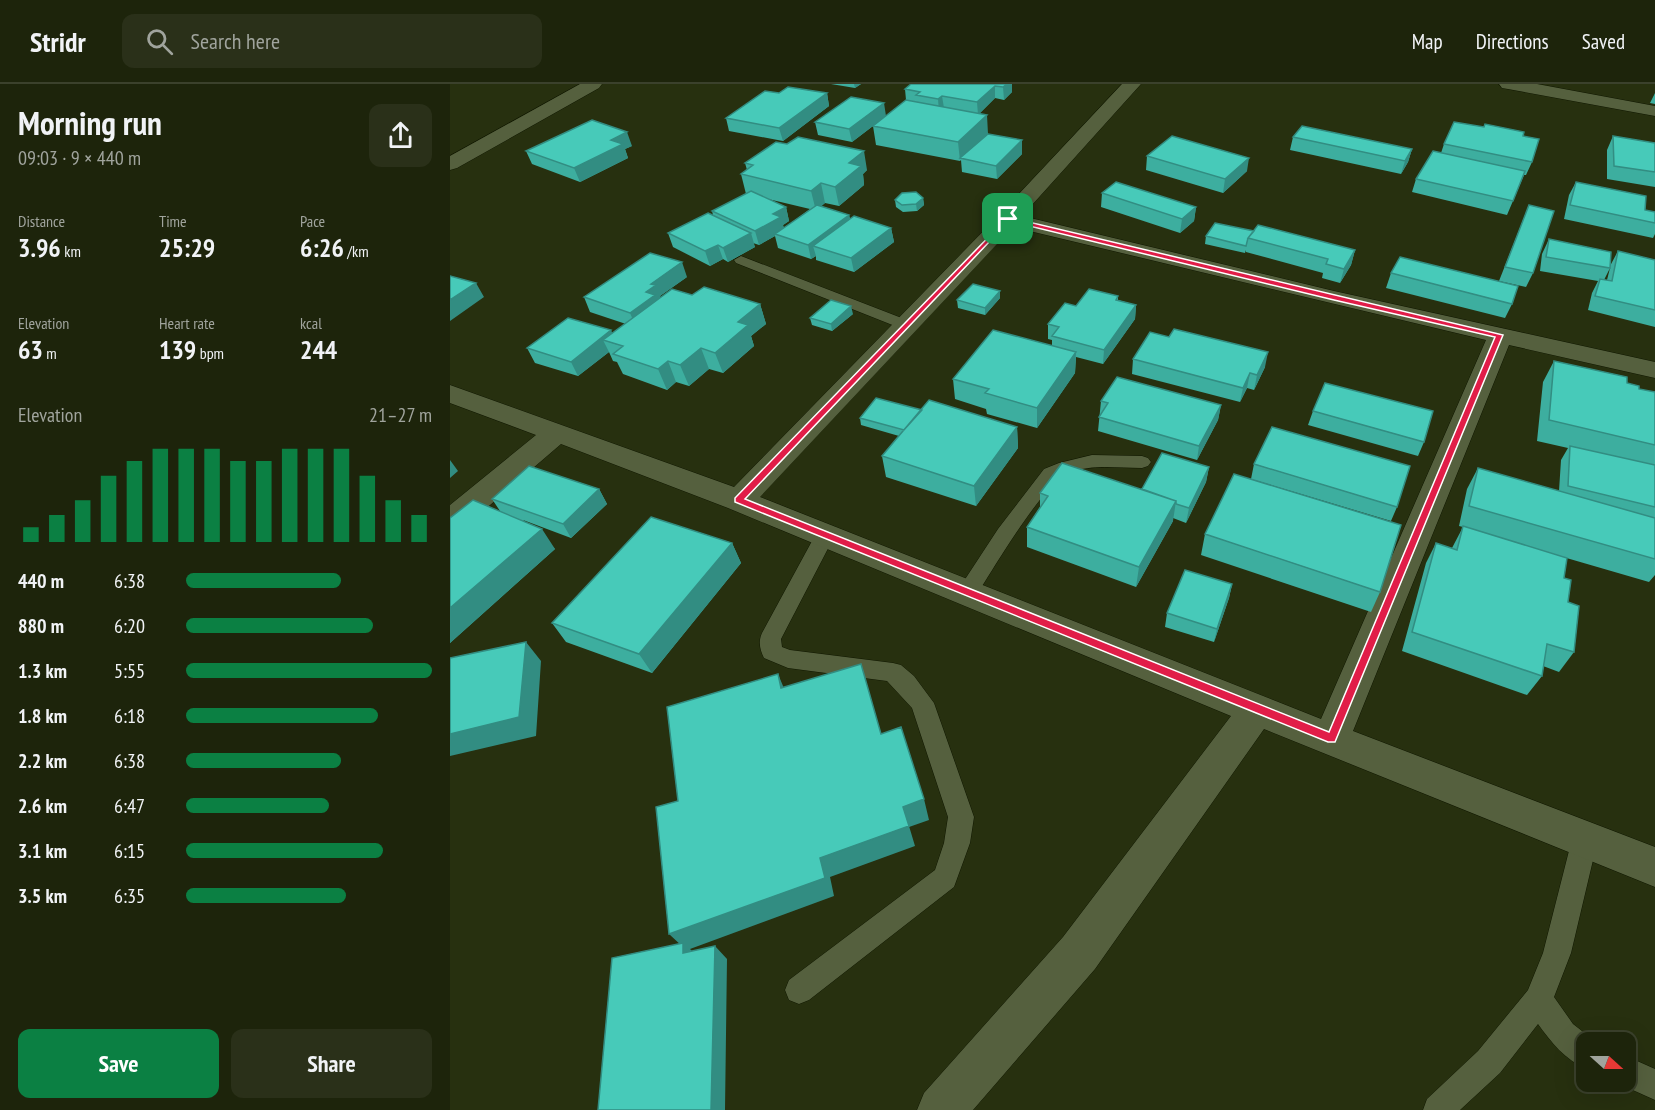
<!DOCTYPE html>
<html lang="en">
<head>
<meta charset="utf-8">
<style>
	:root { --surface:#1d240b; --page:#2a3019; --text:#f1f3f6; --muted:#a0a49d; --line:#3b412c; --accent:#0b8043 }
	body { margin:0; font-family:"PT Sans Narrow",sans-serif; background:var(--page); color:var(--text); height:100vh; display:flex; flex-direction:column; font-size:22px; white-space:nowrap }
	* { box-sizing:border-box; margin:0 }
	p { font-size:20px; color:var(--muted) }
	.icon { flex:none; width:33px; height:33px; fill:none; stroke:currentColor; stroke-width:2; stroke-linecap:round; stroke-linejoin:round }
	.map { position:relative; flex:1; overflow:hidden }
	.sheet { display:flex; flex-direction:column; background:var(--surface); width:450px }
	.sheet>* { flex:none }
	.needle { width:39px; rotate:111deg }
	.tools { position:absolute; left:1126px; top:948px; display:grid; gap:12px }
	.tools a { display:grid; place-items:center; width:60px; height:60px; border-radius:12px; background:var(--surface); box-shadow:0 6px 24px #0002,0 0 0 2px var(--line); font-size:30px }
	.pin { position:absolute; display:grid; place-items:center; width:51px; height:51px; color:#fff; margin:-26px; border-radius:12px; box-shadow:0 3px 9px #0006 }
	.round { display:grid; place-items:center; flex:none; width:63px; height:63px; border-radius:12px; background:var(--page) }
	.headline { display:flex; align-items:center; justify-content:space-between; height:102px; padding:0 18px }
	h1 { font-size:33px; font-weight:800; line-height:45px }
	.stats { display:grid; grid-template-columns:repeat(3,1fr); gap:9px; height:102px; padding:6px 18px }
	.stats div { display:grid; align-content:center }
	.stats b { font-size:26px; font-weight:800 }
	.stats small { font-size:16px; font-weight:400 }
	.stats p { font-size:16px }
	.chart { height:168px; padding:12px 18px }
	.chart p { display:flex; justify-content:space-between }
	.chart svg { width:100%; height:108px; margin-top:6px; stroke:var(--accent); stroke-width:6 }
	.cta { display:flex; gap:12px; margin-top:auto; padding:12px 18px }
	.cta a { flex:1; height:69px; border-radius:12px; background:var(--accent); color:#fff; font-size:24px; font-weight:800; line-height:69px; text-align:center }
	.cta a+a { background:var(--page); color:var(--text) }
	ul { padding:0 18px; list-style:none; font-size:20px }
	li { display:grid; grid-template-columns:96px 72px 1fr; align-items:center; height:45px }
	li i { height:15px; border-radius:8px; background:var(--accent) }
	header { display:flex; align-items:center; gap:36px; box-sizing:border-box; height:84px; padding:0 30px; background:var(--surface); border-bottom:2px solid var(--line) }
	header strong { font-size:28px }
	nav { display:flex; gap:33px; margin-inline-start:auto; font-size:21px }
	.search { width:420px; height:54px; background:var(--page); display:flex; align-items:center; gap:15px; box-sizing:border-box; padding:0 21px; border-radius:12px; color:var(--muted); font-size:22px }
	main { display:flex; flex:1; min-height:0 }
	.map>svg:first-child { display:block }
	.lines { fill:none; stroke-linecap:round; stroke-linejoin:round }
	.lane-casing { stroke:#101700; stroke-width:1 }
	.street-casing { stroke:#101700; stroke-width:1 }
	.lane { fill:#55603e; fill-rule:evenodd }
	.street { fill:#55603e; fill-rule:evenodd }
	.wall { fill:#3dae9f; fill-rule:evenodd }
	.shaded-wall { fill:#328d82 }
	.building { fill:#47cab9; stroke:#328d82; stroke-width:1.5 }
	.route { fill:#e11d48; stroke:#fff; stroke-width:1.5; fill-rule:evenodd }
</style>
</head>
<body>
<header>
<strong>Stridr</strong>
<div class="search"><svg class="icon" aria-label="search" viewBox="0 0 24 24"><circle cx="10" cy="10" r="6"/><path d="M15 15l6 6"/></svg>Search here</div>
<nav><a>Map</a><a>Directions</a><a>Saved</a></nav>
</header>
<main>
<section class="sheet">
<div class="headline"><div><h1>Morning run</h1><p>09:03 · 9 × 440 m</p></div><a class="round"><svg class="icon" aria-label="share" viewBox="0 0 24 24"><path d="M12 15V3M7 8l5-5 5 5M5 13v7h14v-7"/></svg></a></div>
<div class="stats">
<div><p>Distance</p><b>3.96<small> km</small></b></div>
<div><p>Time</p><b>25:29</b></div>
<div><p>Pace</p><b>6:26<small> /km</small></b></div>
</div>
<div class="stats">
<div><p>Elevation</p><b>63<small> m</small></b></div>
<div><p>Heart rate</p><b>139<small> bpm</small></b></div>
<div><p>kcal</p><b>244</b></div>
</div>
<div class="chart"><p><span>Elevation</span>21–27 m</p>
<svg viewBox="0 0 160 44" preserveAspectRatio="none"><path d="M5 44V38M15 44V33M25 44V27M35 44V17M45 44V11M55 44V6M65 44V6M75 44V6M85 44V11M95 44V11M105 44V6M115 44V6M125 44V6M135 44V17M145 44V27M155 44V33"/></svg>
</div>
<ul>
<li><b>440 m</b>6:38<i style="width:63%"></i></li>
<li><b>880 m</b>6:20<i style="width:76%"></i></li>
<li><b>1.3 km</b>5:55<i style="width:100%"></i></li>
<li><b>1.8 km</b>6:18<i style="width:78%"></i></li>
<li><b>2.2 km</b>6:38<i style="width:63%"></i></li>
<li><b>2.6 km</b>6:47<i style="width:58%"></i></li>
<li><b>3.1 km</b>6:15<i style="width:80%"></i></li>
<li><b>3.5 km</b>6:35<i style="width:65%"></i></li>
</ul>
<div class="cta"><a>Save</a><a>Share</a></div>
</section>
<div class="map">
<svg width="1205" height="1026" viewBox="0 0 1205 1026">
	<rect width="100%" height="100%" fill="#27300f"/>
	<g class="lines">
		<g class="lane-casing">
			<path id="lane" d="M291,172L462,238L464,241L462,244H450L286,179L284,176Z
				M642,371L692,372L698,374L701,378L698,382L692,384C668,384 641,380 618,389C592,401 542,487 524,515L517,517L510,515L507,509L510,503L548,445L594,385L609,379Z
				M375,444L382,446L385,451L331,555L332,563L340,566L443,579L451,581L464,592L484,619L524,733L520,759L504,803L359,916L349,920L339,916L335,906L339,896L485,786L494,759L498,733L462,624L437,597L338,584L314,574C310,566 308,558 312,549L368,446Z
				M1135,743L1144,746L1148,755L1121,869L1104,913L1123,940L1146,958H1137V985C1115,976 1101,958 1088,940L1050,989L1010,1026H973L977,1015L1028,967L1078,906L1093,869L1122,755L1126,746Z
				M1176,972L1205,985V1016L1165,998H1176Z"/>
		</g>
		<g class="street-casing">
			<path id="street" d="M130,0H152L149,4L7,84L0,86V72Z
				M672,0H691L572,132L884,207L1205,278V294L1059,261L903,647L1205,763V803L814,645L645,885L523,1026H467L474,1009L613,853L781,632L278,424L111,360L11,446L0,449V421L86,351L0,319V301L284,403L550,130ZM563,143L1036,256L871,635L310,413Z
				M1049,0H1087L1205,22V32L1058,5L1052,4Z"/>
		</g>
		<use href="#lane" class="lane"/>
		<use href="#street" class="street"/>
	</g>
	<path class="wall" d="M381,0H411L405,4Z
		M562,0V8L554,16L545,14L529,30L538,50L572,56V70L547,95L512,88L511,76L510,77L426,61L423,42L402,58L368,51L365,38L436,32L456,16L455,5Z
		M329,9H377L379,22L333,57L279,47L276,34Z
		M1205,9V20L1200,19Z
		M1034,43L1073,52L1082,78L1076,91H1074L1057,131L962,108L966,95L991,69L994,60Z
		M1163,52L1205,59V103L1157,95V66Z
		M843,53L962,65L958,78L951,90L840,66Z
		M182,62L175,65L178,74L130,98L82,80L76,67Z
		M697,72L797,87L773,109L696,86Z
		M295,79L417,86L413,90L414,101L389,122L375,119L371,122L399,131L400,135L441,144L444,158L404,188L366,176V172L361,175L328,164L325,152L309,161L303,159L305,163L278,178L273,175L260,182L223,163L218,149L263,131L262,127L296,110L291,90L297,86ZM318,115L360,125L334,144L333,141L339,137L336,123Z
		M1126,98L1195,126L1205,128V150L1203,154L1114,135L1119,111Z
		M652,109L746,123L744,137L730,149L651,123Z
		M473,114L474,121L467,127L453,128L446,123L445,116Z
		M1079,121L1083,189L1076,203L1049,197Z
		M804,147L905,166L901,181L890,199L872,194L873,189L796,168V166L795,169L755,160L756,152Z
		M1099,155L1160,182L1168,167L1205,176V243L1138,226L1142,209L1148,197L1090,187L1092,170ZM1160,184L1157,196H1154Z
		M941,189L1062,220L1055,234L936,204Z
		M237,193L210,212L211,214L242,211L310,220L316,240L301,252L304,262L273,289L259,285L239,302L226,298L217,306L173,290L167,278L163,277L159,268L128,292L85,279L77,264L163,249L176,240L140,228L134,213Z
		M550,207V214L535,231L508,224L507,216Z
		M668,212V216L686,221L685,235L653,280L626,273L625,289L587,344L537,330L536,325L505,315L503,295L602,262V256L598,255V240L626,222Z
		M403,230L382,247L362,241L360,234Z
		M683,275L815,283L804,306L797,304L790,318L682,290Z
		M1104,277L1177,299L1189,305L1205,308V491L1199,498L1113,473L1114,494L1124,568L1109,588L1093,582L1092,592L1077,611L952,567L976,479L986,459L1002,464L1013,443L1009,442L1017,405L1028,384L1109,407L1111,376L1118,364L1087,357L1093,298Z
		M651,317L771,321L768,336L747,376L648,347Z
		M472,326L567,343L568,364L526,422L436,393L432,372L449,352L411,341L410,334Z
		M863,327L974,358L968,372L858,341Z
		M804,380L947,423L941,437L801,395Z
		M759,383L756,398L736,439L723,434V437L686,503L577,463V443L590,423V409L692,405Z
		M149,405L157,420L121,454L73,436L105,465L0,559V434L50,427L42,415Z
		M755,450L930,508L921,528L751,471Z
		M282,459L291,479L202,589L116,558L102,539Z
		M782,500L779,514L764,558L715,543L717,529Z"/>
	<path class="shaded-wall" d="M404,0H411L405,4Z
		M557,0H562V8L554,16L553,3Z
		M545,2V14L528,31L527,18Z
		M377,9L379,22L333,57L329,44Z
		M492,12L494,24L489,28L488,15Z
		M434,19L436,32L402,58L399,45Z
		M537,31L538,50L510,74V77L508,58Z
		M177,48L182,62L175,65L178,74L130,98L124,84L161,56Z
		M572,56V70L547,95L546,82Z
		M962,65L958,78L951,90L955,77Z
		M414,67L417,86L413,90L414,101L389,122L385,103L399,79Z
		M799,74L797,87L773,109L775,95Z
		M371,99L375,119L366,127L361,107Z
		M473,114L474,121L467,127L466,120Z
		M336,123L339,137L333,141L334,147L325,150V152L309,161L305,147L323,130Z
		M746,123L744,137L730,149L732,135Z
		M399,131L402,144L363,162L366,172L361,175L358,161Z
		M441,144L444,158L404,188L401,174Z
		M301,149L305,163L278,178L273,164Z
		M268,161L273,175L260,182L255,167Z
		M905,166L901,181L890,199L894,185Z
		M232,178L237,193L210,212L211,216L186,243L180,229L196,208L201,200Z
		M26,199L34,213L0,237V216Z
		M550,207V214L535,231V224Z
		M310,220L316,240L301,252L304,262L273,289L265,269L288,238Z
		M686,221L685,235L653,280L654,266Z
		M401,222L403,230L382,247L381,240Z
		M161,246L168,261L153,256L159,268L128,292L121,278Z
		M251,264L259,285L239,302L230,281Z
		M626,268L625,289L587,344V324Z
		M818,268L815,283L804,306L807,291Z
		M218,277L226,298L217,306L208,285Z
		M800,289L797,304L790,318L793,304Z
		M771,321L768,336L747,376L749,362Z
		M567,343L568,364L526,422L524,402Z
		M0,376L8,387L0,394Z
		M759,383L756,398L736,439L739,424Z
		M149,405L157,420L121,454L113,440Z
		M726,417L723,437L686,503L689,483Z
		M92,445L105,465L0,559V524Z
		M282,459L291,479L202,589L189,570Z
		M782,500L779,514L764,558L767,545Z
		M76,558L91,577L86,652L0,672V650Z
		M328,590L338,614L331,604Z
		M474,715L479,736L459,743L453,723Z
		M459,742L465,762L380,793L384,812L240,865L247,872L233,869V863L219,850L370,774Z
		M265,862L277,875L275,1026H261Z"/>
	<path class="building" d="M461,0H557L553,3L545,2L527,18L492,12L488,15L466,11L470,8L455,5Z
		M338,3L377,9L329,44L276,34L315,7L329,9Z
		M401,13L434,19L399,45L365,38Z
		M456,16L537,31L508,58L423,42Z
		M142,36L177,48L161,56L173,60L124,84L76,67Z
		M1004,38L1034,43L1035,40L1074,48L1073,52L1089,55L1082,78L994,60Z
		M852,42L962,65L955,77L843,53Z
		M538,50L572,56L546,82L510,74Z
		M722,52L799,74L775,95L697,72Z
		M1163,52L1205,59V88L1164,82Z
		M348,53L414,67L399,79L411,82L385,103L371,99L361,107L291,90L303,81L295,79L326,58L337,60Z
		M983,67L1075,87L1063,117L966,95Z
		M666,98L746,123L732,135L652,109Z
		M1126,98L1196,112L1195,126L1205,128V139L1120,121Z
		M301,107L336,123L323,130L331,133L305,147L262,127Z
		M466,108L473,114L466,120L452,121L445,116L452,109Z
		M367,121L399,131L358,161L325,150Z
		M1079,121L1104,127L1083,189L1055,183Z
		M258,129L301,149L273,164L268,161L255,167L218,149Z
		M404,132L441,144L401,174L363,162Z
		M765,139L804,147L798,154L796,162L756,152Z
		M808,141L905,166L894,185L876,180L878,175L798,154Z
		M1099,155L1161,168L1160,184L1096,173Z
		M1168,167L1205,176V226L1145,212L1150,195L1162,197Z
		M200,169L232,178L201,200L206,201L196,208L205,211L180,229L134,213Z
		M950,173L1068,202L1062,220L941,189Z
		M0,192L26,199L0,216Z
		M523,200L550,207L535,224L507,216Z
		M254,203L310,220L288,238L298,241L265,269L251,264L230,281L218,277L208,285L163,270L173,262L153,256L222,205L242,211Z
		M639,205L668,212L666,216L686,221L654,266L602,252L609,243L598,240L615,219L626,222Z
		M381,216L401,222L381,240L360,234Z
		M118,234L161,246L121,278L77,264Z
		M724,245L818,268L807,291L800,289L793,304L683,275L700,248L719,253Z
		M543,246L626,268L587,324L535,309L539,305L503,295Z
		M1104,277L1177,293V299L1189,302V305L1205,308V361L1099,336Z
		M667,293L771,321L749,362L649,333L658,319L651,317Z
		M875,299L983,327L974,358L863,327Z
		M426,314L472,326L454,346L410,334Z
		M479,316L567,343L524,402L432,372Z
		M822,343L960,382L947,423L804,380Z
		M1120,362L1205,381V423L1118,402Z
		M712,369L759,383L739,424L726,420V417L692,405Z
		M612,379L726,417L689,483L577,443L598,412L590,409Z
		M79,382L149,405L113,440L42,415Z
		M1028,384L1205,434V475L1019,422Z
		M784,390L951,441L930,508L755,450Z
		M23,416L92,445L0,524V434Z
		M201,433L282,459L189,570L102,539Z
		M1013,442L1117,474L1114,494L1121,496L1118,518L1129,522L1124,568L1097,560L1092,592L962,548L986,459L1007,466Z
		M735,486L782,500L767,545L717,529Z
		M76,558L69,633L0,650V574Z
		M411,580L431,650L451,643L474,715L453,723L459,742L370,774L375,794L219,850L206,723L228,717L217,623L328,590L331,604Z
		M233,859V869L265,862L261,1026H148L162,874Z"/>
	<path class="route" d="M558,133L1053,251L885,658H878L285,418V414ZM559,137L884,216L1045,253L879,648L295,415Z"/>
</svg>
<div class="tools">
<a><svg class="needle" viewBox="-14 -14 28 28"><path d="M0-13l5 13h-10z" fill="#e53935"/><path d="M0 13l5-13h-10z" fill="#a0a49d"/></svg></a>
</div>
<div class="pin" style="left:558px;top:135px;background:#1e9e55"><svg class="icon" aria-label="arrive" viewBox="0 0 24 24"><path d="M6 21V4h12l-3 4 3 4H6"/></svg></div>
</div>
</main>
</body>
</html>
